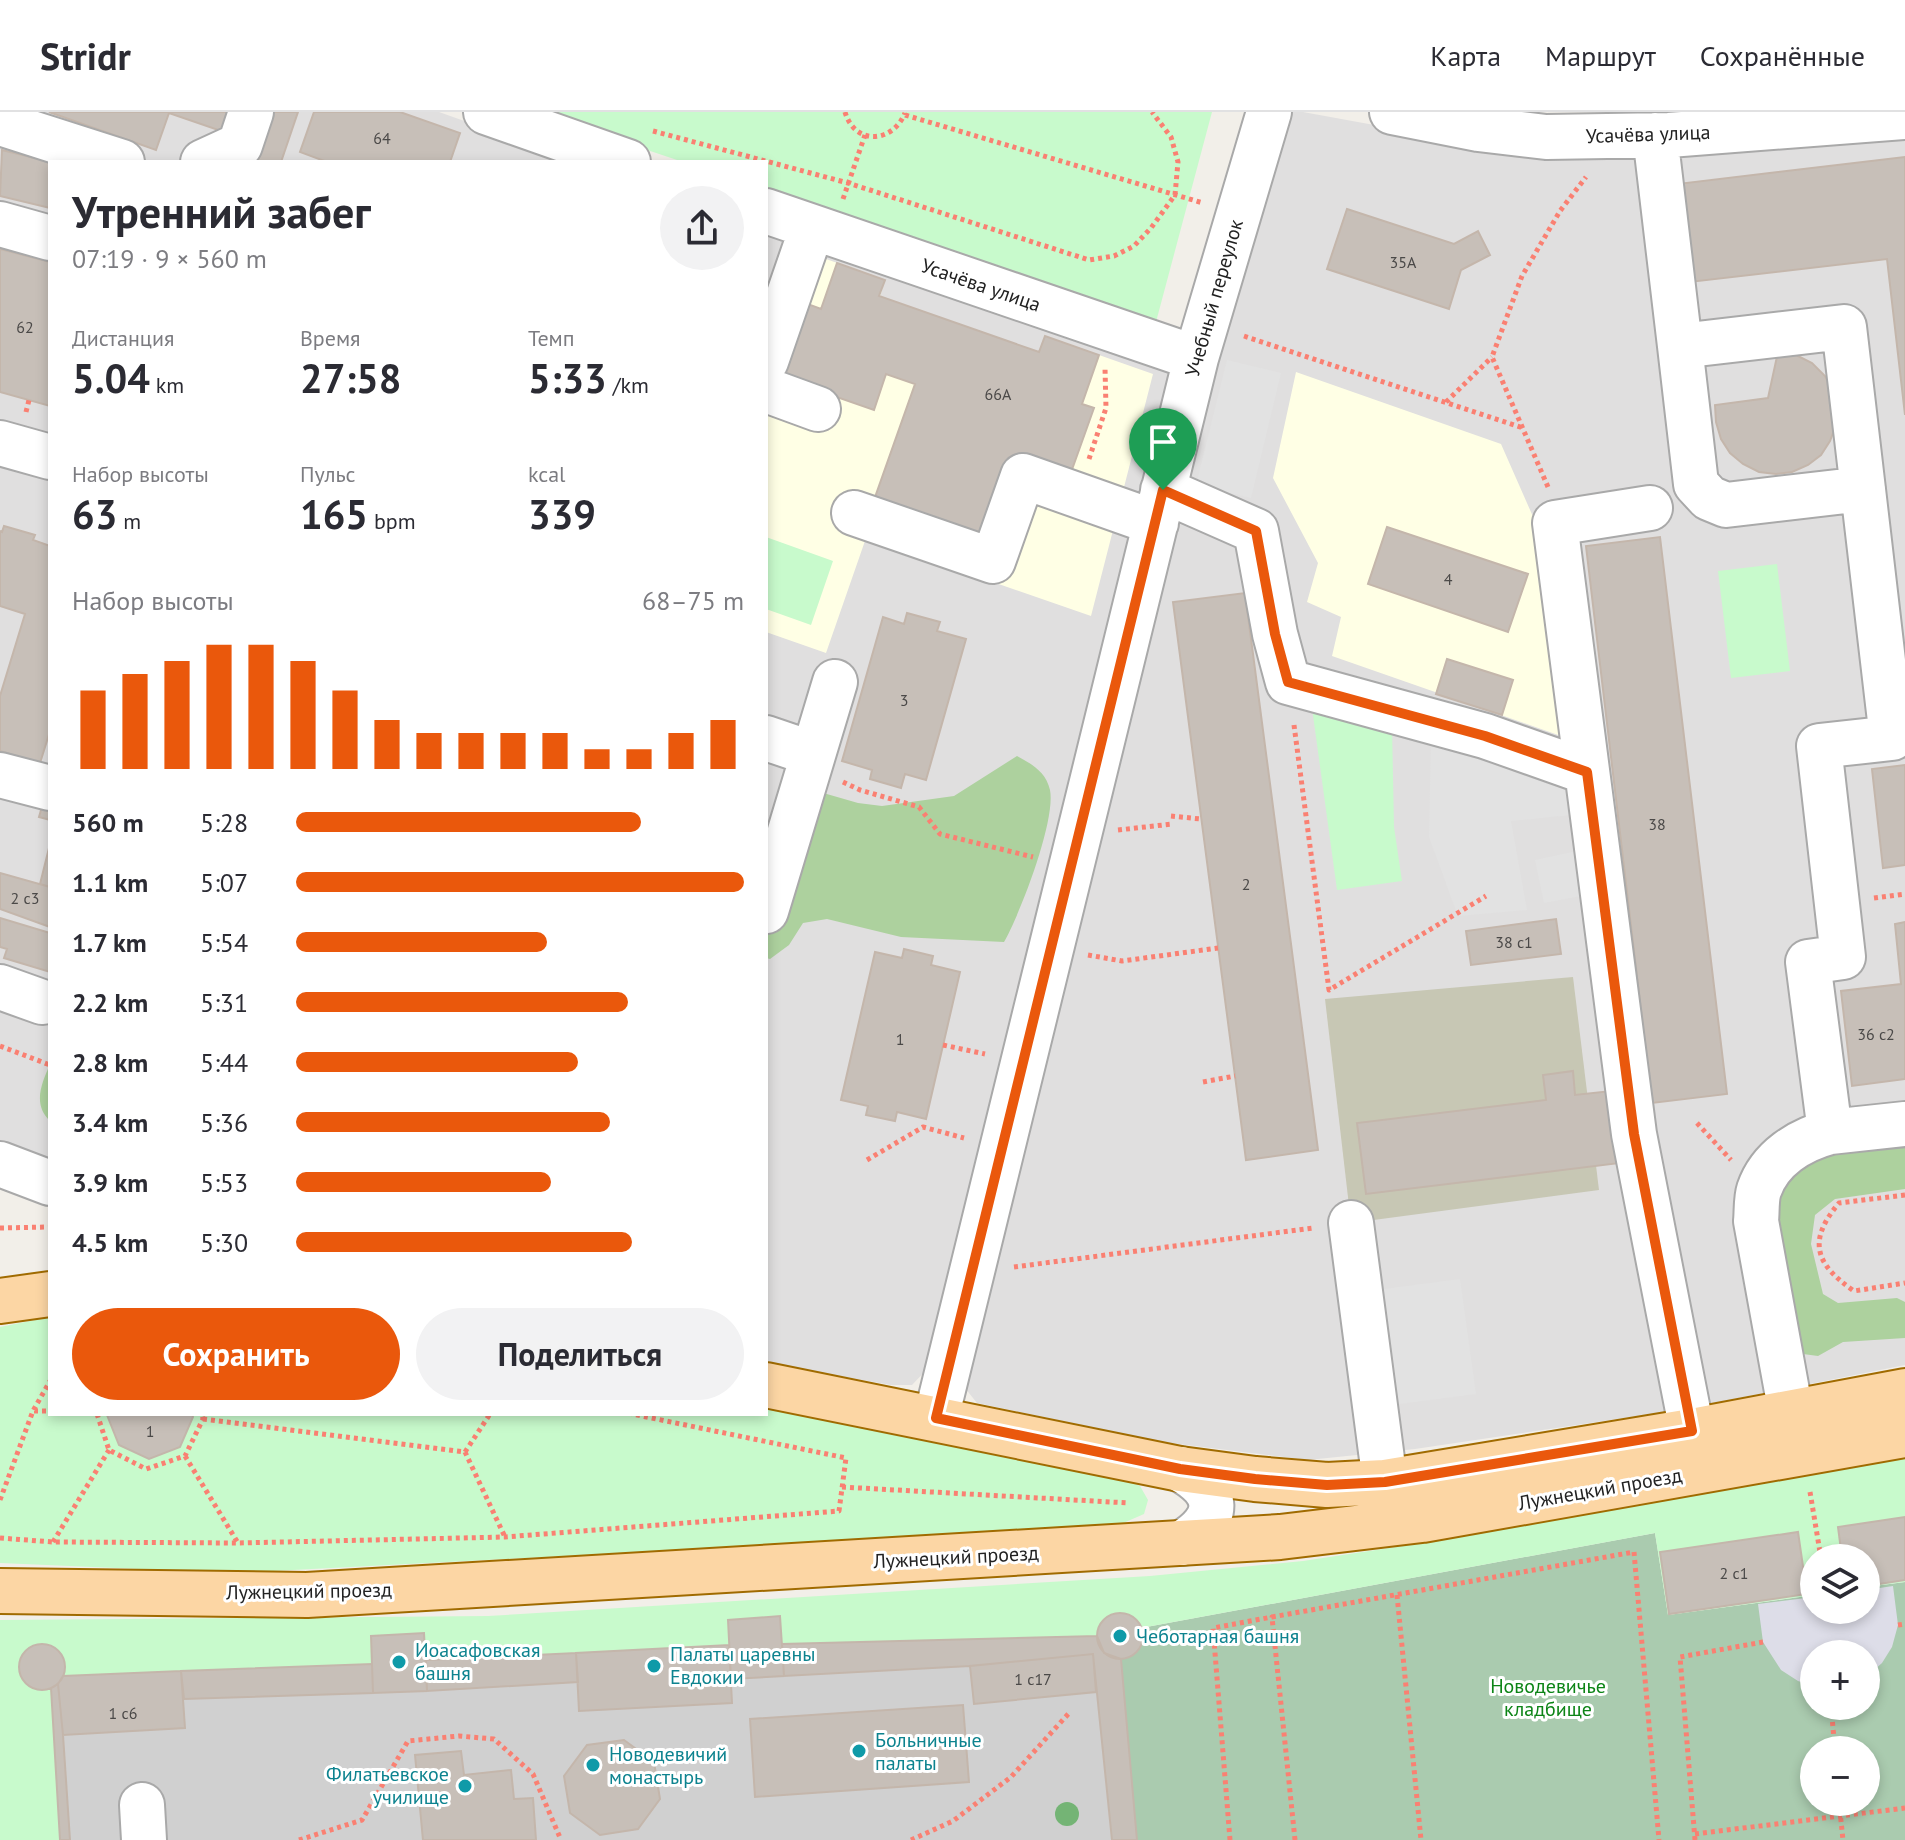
<!DOCTYPE html>
<html lang="ru">
<head>
<meta charset="utf-8">
<style>
	:root { --surface:#fff; --page:#f2f2f3; --text:#2b2b33; --muted:#7c7c81; --line:#e1e1e2; --accent:#ea580c }
	body { margin:0; font-family:"PT Sans",sans-serif; background:var(--page); color:var(--text); height:100vh; display:flex; flex-direction:column; font-size:30px; white-space:nowrap }
	* { box-sizing:border-box; margin:0 }
	p { font-size:26px; color:var(--muted) }
	.icon { flex:none; width:44px; height:44px; fill:none; stroke:currentColor; stroke-width:2; stroke-linecap:round; stroke-linejoin:round }
	.map { position:relative; flex:1; overflow:hidden }
	.sheet { position:absolute; left:48px; top:48px; width:720px; height:1256px; display:flex; flex-direction:column; background:var(--surface); border-radius:0px; box-shadow:0 4px 12px #0003 }
	.sheet>* { flex:none }
	.buttons { position:absolute; left:1800px; top:1432px; display:grid; gap:16px }
	.buttons a { display:grid; place-items:center; width:80px; height:80px; border-radius:50%; background:var(--surface); box-shadow:0 4px 12px #0003; font-size:40px }
	.pin { position:absolute; display:grid; place-items:center; width:68px; height:68px; color:#fff; margin:-82px -34px; border-radius:50% 50% 50% 0; rotate:-45deg; box-shadow:0 0 8px #0007 }
	.pin .icon { rotate:45deg }
	.round { display:grid; place-items:center; flex:none; width:84px; height:84px; border-radius:42px; background:var(--page) }
	.overview { display:flex; align-items:center; justify-content:space-between; height:136px; padding:0 24px }
	h1 { font-size:44px; font-weight:700; line-height:60px }
	.figures { display:grid; grid-template-columns:repeat(3,1fr); gap:12px; height:136px; padding:8px 24px }
	.figures div { display:grid; align-content:center }
	.figures b { font-size:40px; font-weight:700 }
	.figures small { font-size:22px; font-weight:400 }
	.figures p { font-size:22px }
	.chart { height:224px; padding:16px 24px }
	.chart p { display:flex; justify-content:space-between }
	.chart svg { width:100%; height:144px; margin-top:8px; stroke:var(--accent); stroke-width:6 }
	.action { display:flex; gap:16px; margin-top:auto; padding:16px 24px }
	.action a { flex:1; height:92px; border-radius:48px; background:var(--accent); color:#fff; font-size:32px; font-weight:700; line-height:92px; text-align:center }
	.action a+a { background:var(--page); color:var(--text) }
	ul { padding:0 24px; list-style:none; font-size:26px }
	li { display:grid; grid-template-columns:128px 96px 1fr; align-items:center; height:60px }
	li i { height:20px; border-radius:10px; background:var(--accent) }
	header { display:flex; align-items:center; gap:48px; box-sizing:border-box; height:112px; padding:0 40px; background:var(--surface); border-bottom:2px solid var(--line) }
	header strong { font-size:38px }
	nav { display:flex; gap:44px; margin-inline-start:auto; font-size:28px }
	.map>svg:first-child { display:block }
	.residential { fill:#e0dfdf }
	.education { fill:#ffffe5 }
	.religious { fill:#d0d0d0 }
	.construction { fill:#c7c7b4 }
	.forest { fill:#add19e }
	.cemetery { fill:#aacbaf; fill-rule:evenodd }
	.park { fill:#c8facc }
	.parking { fill:#e2e2e2 }
	.plaza { fill:#dddde8 }
	.building { fill:#c7bfb8; stroke:#c4b6ab; stroke-width:2 }
	.lines { fill:none; stroke-linecap:round; stroke-linejoin:round }
	.minor-casing { stroke:#a9a9a9; stroke-width:48 }
	.major-casing { stroke:#a06b00; stroke-width:48 }
	.path { stroke:#fa8072; stroke-width:5; stroke-dasharray:4 4; stroke-linecap:butt }
	.minor { stroke:#fff; stroke-width:44 }
	.major { stroke:#fcd6a4; stroke-width:44 }
	.tree { fill:#74b475 }
	.route-casing { stroke:#fff; stroke-width:16 }
	.route { stroke:#ea580c; stroke-width:10 }
	.culture-dot { fill:#0f9aa8; stroke:#fff; stroke-width:3 }
	.labels { text-anchor:middle; stroke-width:6; stroke-linejoin:round; paint-order:stroke }
	.number-label { font-size:16px; fill:#4b4948 }
	.street-label { font-size:20px; fill:#222; stroke:#fff }
	.culture-label { font-size:20px; fill:#0d838f; stroke:#fff; text-anchor:start }
	.park-label { font-size:20px; fill:#0c8416; stroke:#fff }
</style>
</head>
<body>
<header>
<strong>Stridr</strong>
<nav><a>Карта</a><a>Маршрут</a><a>Сохранённые</a></nav>
</header>
<div class="map">
<svg width="1905" height="1728" viewBox="0 0 1905 1728">
	<rect width="100%" height="100%" fill="#f2efe9"/>
	<path class="residential" d="M0,0H439L580,50H50V1049L0,1029Z
		M1291,0H1303L1544,44L1905,23V1253L1678,1298L1415,1337L1308,1348L1162,1330L977,1291L965,1276L1202,260L1280,5Z
		M766,116L1175,260L930,1254L912,1273H891L766,1251Z"/>
	<path class="education" d="M784,132L885,168L880,185L1039,240L1045,224L1153,262L1091,504L866,426L826,541L766,520V184Z
		M1296,260L1501,332L1538,416L1561,624L1332,544L1341,505L1307,490L1318,451L1273,366Z"/>
	<path class="religious" d="M1120,1502L1137,1508L1143,1525L1137,1540L1121,1547L1137,1728H60L51,1577H33L21,1564L19,1555L26,1539L42,1532L58,1539L63,1547L64,1564L371,1552V1524L424,1521L426,1548L729,1533L728,1508L780,1504L782,1532L1097,1524L1104,1508Z"/>
	<path class="construction" d="M1573,865L1599,1078L1351,1111L1325,887Z"/>
	<path class="forest" d="M1017,644C1032,652 1046,660 1050,678C1056,709 1020,802 1004,830L901,825L827,807L803,811L789,833L770,847L766,846V751L799,674L858,691L882,694L954,684Z
		M50,952V1009C32,992 42,971 50,952Z
		M1905,1030V1077L1835,1087L1815,1103L1811,1132L1823,1182L1838,1191L1897,1186L1905,1190V1226L1843,1230L1818,1244L1803,1242L1790,1230L1773,1103L1792,1061L1832,1039Z"/>
	<path class="cemetery" d="M1655,1421L1668,1503L1814,1483V1498H1866V1475L1905,1470V1728H1137L1121,1547L1137,1540L1143,1525L1141,1516ZM1814,1542H1866V1594H1814ZM1814,1638H1866V1690H1814Z"/>
	<path class="park" d="M534,0H1212L1156,210L766,77V50H683Z
		M766,425L833,449L811,513L766,497Z
		M1777,452L1790,559L1731,566L1718,459Z
		M1312,596L1392,614L1394,715L1402,769L1337,778Z
		M50,1205V1302H766V1296L868,1317L1111,1361L1140,1374L1148,1388L1144,1402L1121,1412L1076,1418L232,1461L0,1451V1215Z
		M1905,1345V1470L1866,1475V1446H1814V1483L1668,1503L1655,1421L1141,1516L1137,1508L1120,1502L1104,1508L1097,1524L782,1532L779,1504L728,1508L729,1533L426,1548L423,1521L371,1524L372,1552L63,1564L65,1555L58,1539L42,1532L26,1539C16,1554 19,1566 33,1577L51,1576L60,1728H0V1508L488,1504L1150,1464L1303,1449L1422,1431Z"/>
	<path class="parking" d="M1227,248L1281,261L1251,386L1196,373Z
		M1431,627L1566,664L1571,703L1511,709L1527,798L1458,804L1429,725Z
		M1577,739L1586,783L1544,791L1535,748Z
		M1460,1167L1476,1282L1384,1294L1369,1179Z"/>
	<path class="plaza" d="M1893,1474L1898,1513L1892,1535L1882,1551L1866,1565V1542H1814V1574L1798,1569L1781,1558L1763,1530L1758,1492L1814,1485V1498H1866V1478Z"/>
	<path class="building" d="M49,0H235L227,21L169,1L156,38Z
		M49,0H235L227,21L169,1L156,38Z
		M267,0H298L281,50H249Z
		M314,0H400L460,21L450,50H327L300,40Z
		M2,38L51,50L50,96L0,84Z
		M1905,45V303L1887,147L1681,171L1669,73Z
		M1347,97L1454,132L1478,119L1490,143L1461,158L1449,197L1327,157Z
		M0,137L50,150V294L0,280Z
		M837,151L885,168L879,184L1039,240L1045,224L1099,243L1082,292L1094,296L1069,366L986,431L873,391L915,272L886,262L874,298L779,265L805,191L821,197Z
		M1778,240L1796,243L1812,251L1825,264L1833,280L1836,313L1830,329L1821,343L1808,353L1792,360L1776,362L1759,360L1743,352L1730,341L1721,327L1716,310L1715,293L1768,286Z
		M4,414L35,423L33,428L50,434V619L40,651L0,639V584L25,502L0,494V419L2,420Z
		M1387,415L1528,462L1508,520L1368,472Z
		M1660,425L1727,982L1652,991L1586,434Z
		M1245,481L1318,1038L1246,1048L1173,490Z
		M907,501L940,510L937,519L966,527L926,668L905,662L901,676L870,667L872,658L842,649L883,505L904,512Z
		M1447,547L1513,568L1502,603L1436,582Z
		M1905,653V753L1883,756L1872,657Z
		M43,691L50,693V708L39,705Z
		M50,732V775L40,772Z
		M0,761L50,775V815L0,797Z
		M0,806L50,821V860L4,846L7,837L0,835Z
		M1556,807L1561,842L1471,853L1466,819Z
		M1905,810V967L1852,974L1841,879L1901,872L1895,812Z
		M904,837L933,844L931,853L960,860L926,1007L897,1000L895,1009L866,1003L868,994L841,988L875,840L902,846Z
		M1573,959L1575,983L1611,979L1620,1051L1366,1082L1357,1011L1546,988L1543,963Z
		M192,1302L193,1305L180,1335L149,1347L119,1333L107,1303Z
		M1905,1405V1468L1866,1474V1446H1842L1838,1415Z
		M1798,1420L1807,1482L1669,1502L1660,1440Z
		M1097 1524a23 23 0 1 1 46 0a23 23 0 1 1-46 0Z
		M780,1504L784,1564L731,1567L728,1508Z
		M424,1521L427,1579L373,1581L371,1524Z
		M1097,1524L1104,1541L1121,1547L1137,1728H1112L1093,1542L970,1554L784,1564L782,1532Z
		M19 1555a23 23 0 1 1 46 0a23 23 0 1 1-46 0Z
		M729,1533L732,1591L579,1599L576,1541Z
		M576,1541L578,1570L427,1579L426,1548Z
		M1093,1542L1096,1580L974,1592L970,1554Z
		M372,1552L373,1581L184,1587L181,1559Z
		M181,1559L185,1616L63,1623L58,1572L63,1564Z
		M58,1572L63,1623L70,1728H60L51,1576Z
		M963,1593L969,1670L755,1685L750,1607Z
		M624,1628L654,1650L660,1687L638,1717L600,1723L570,1701L564,1664L587,1633Z
		M461,1639L464,1663L511,1658L514,1687L533,1686L536,1728H423L415,1643Z"/>
	<g class="lines">
		<g class="minor-casing">
			<path id="minor" d="M486,0L628,50
				M1392,0L1478,17L1546,25L1669,23L1905,5
				M0,11L122,50
				M1655,23L1680,234L1844,215L1892,626L1819,634L1843,845L1808,850L1830,1020L1905,1012
				M203,50L240,33L251,0
				M766,99L1196,246
				M0,112L50,126
				M1680,234L1696,372L1709,386L1726,393L1863,377
				M766,249L812,116
				M766,278L818,297
				M0,331L50,345
				M1163,378L1256,419L1275,522L1288,570L1485,624L1587,660
				M1650,396L1555,411L1634,1022L1692,1319
				M854,401L993,449L1023,364L1156,411
				M766,626L813,642
				M0,663L50,676
				M766,799L835,570
				M0,875L42,890
				M0,1052L50,1071
				M1351,1111L1385,1370
				M1791,1301L1756,1109C1757,1100 1756,1087 1759,1078C1770,1046 1800,1028 1830,1020
				M936,1306L1196,246L1269,0
				M1180,1357C1221,1379 1222,1407 1182,1431
				M142,1693L144,1728"/>
		</g>
		<g class="major-casing">
			<path id="major" d="M0,1189L50,1182
				M766,1273L1180,1357L1255,1367L1327,1373L1385,1370L1692,1319L1905,1279
				M0,1479L307,1483L1280,1425L1422,1408L1905,1323"/>
		</g>
		<path class="path" d="M845,0C855,34 893,31 905,1
			M905,3L1203,91
			M653,19L848,71L1089,148L1114,144L1134,134L1151,116L1175,83L1178,50L1171,25L1152,0
			M843,87L865,23
			M1244,224L1523,316
			M1446,290L1492,245
			M26,300L29,288
			M1089,347L1106,296L1105,256
			M1548,375L1492,245L1522,164L1560,99L1586,65
			M1294,613L1329,878L1486,784
			M843,670L860,678L919,695L940,722L1033,745
			M1171,704L1201,707
			M1118,718L1172,712
			M1874,786L1905,782
			M1088,843L1122,849L1218,836
			M943,933L985,942
			M0,934L50,953
			M1203,970L1235,964
			M1697,1011L1731,1048
			M867,1048L923,1015L964,1026
			M1905,1083L1839,1091C1807,1129 1815,1152 1854,1179L1905,1171
			M0,1116L50,1115
			M1014,1155L1313,1116
			M34,1299H50
			M97,1302L109,1338L146,1357L185,1344L203,1307L202,1302
			M203,1307L465,1340L505,1425
			M465,1340L490,1302
			M185,1344L238,1431
			M842,1375L1129,1391
			M1810,1380L1821,1446
			M0,1388L33,1299L50,1269
			M0,1426L53,1430L238,1431L505,1425L839,1399L846,1346L632,1302
			M53,1430L109,1338
			M1397,1483L1421,1728
			M1898,1513L1905,1512
			M1831,1594L1835,1638
			M1839,1690L1843,1728
			M1695,1722L1905,1696
			M299,1728L362,1708L408,1629L459,1624L494,1627L533,1662L561,1728
			M911,1728L953,1709L1011,1665L1070,1600
			M1230,1728L1213,1516L1272,1505
			M1295,1728L1272,1505L1634,1440L1659,1728
			M1695,1728L1680,1545L1763,1530"/>
		<use href="#minor" class="minor"/>
		<use href="#major" class="major"/>
	</g>
	<circle class="tree" cx="1067" cy="1702" r="12"/>
	<g class="lines">
		<g class="route-casing">
			<path id="route" d="M1163,378L1256,419L1275,522L1288,570L1485,624L1587,660L1634,1022L1692,1319L1385,1370L1327,1373L1255,1367L1180,1357L936,1306Z"/>
		</g>
		<use href="#route" class="route"/>
	</g>
	<g class="culture-dot">
		<circle cx="1120" cy="1524" r="8"/>
		<circle cx="399" cy="1550" r="8"/>
		<circle cx="654" cy="1554" r="8"/>
		<circle cx="859" cy="1639" r="8"/>
		<circle cx="593" cy="1653" r="8"/>
		<circle cx="465" cy="1674" r="8"/>
	</g>
	<g class="labels">
		<g class="number-label">
			<text x="382" y="32">64</text>
			<text x="1403" y="156">35А</text>
			<text x="25" y="221">62</text>
			<text x="998" y="288">66А</text>
			<text x="1448" y="473">4</text>
			<text x="904" y="594">3</text>
			<text x="1657" y="718">38</text>
			<text x="1246" y="778">2</text>
			<text x="25" y="792">2 с3</text>
			<text x="1514" y="836">38 с1</text>
			<text x="1876" y="928">36 с2</text>
			<text x="900" y="933">1</text>
			<text x="150" y="1325">1</text>
			<text x="1734" y="1467">2 с1</text>
			<text x="1033" y="1573">1 с17</text>
			<text x="123" y="1607">1 с6</text>
		</g>
		<g class="street-label">
			<text transform="translate(1648 22) rotate(-2)" y="7">Усачёва улица</text>
			<text transform="translate(981 173) rotate(19)" y="7">Усачёва улица</text>
			<text transform="translate(1214 186) rotate(-74)" y="7">Учебный переулок</text>
			<text transform="translate(1600 1377) rotate(-10)" y="7">Лужнецкий проезд</text>
			<text transform="translate(956 1445) rotate(-3)" y="7">Лужнецкий проезд</text>
			<text transform="translate(309 1479) rotate(-1)" y="7">Лужнецкий проезд</text>
		</g>
		<g class="culture-label">
			<text x="1136" y="1531">Чеботарная башня</text>
			<text x="415" y="1545">Иоасафовская<tspan x="415" dy="23">башня</tspan></text>
			<text x="670" y="1549">Палаты царевны<tspan x="670" dy="23">Евдокии</tspan></text>
			<text x="875" y="1635">Больничные<tspan x="875" dy="23">палаты</tspan></text>
			<text x="609" y="1649">Новодевичий<tspan x="609" dy="23">монастырь</tspan></text>
			<text x="449" y="1669" text-anchor="end">Филатьевское<tspan x="449" dy="23">училище</tspan></text>
		</g>
		<g class="park-label">
			<text x="1548" y="1581">Новодевичье<tspan x="1548" dy="23">кладбище</tspan></text>
		</g>
	</g>
</svg>
<div class="buttons">
<a><svg class="icon" aria-label="layers" viewBox="0 0 24 24"><path d="M12 4l9 5-9 5-9-5zM3 14l9 5 9-5"/></svg></a>
<a>+</a>
<a>−</a>
</div>
<div class="pin" style="left:1163px;top:378px;background:#1e9e55"><svg class="icon" aria-label="arrive" viewBox="0 0 24 24"><path d="M6 21V4h12l-3 4 3 4H6"/></svg></div>
<section class="sheet">
<div class="overview"><div><h1>Утренний забег</h1><p>07:19 · 9 × 560 m</p></div><a class="round"><svg class="icon" aria-label="share" viewBox="0 0 24 24"><path d="M12 15V3M7 8l5-5 5 5M5 13v7h14v-7"/></svg></a></div>
<div class="figures">
<div><p>Дистанция</p><b>5.04<small> km</small></b></div>
<div><p>Время</p><b>27:58</b></div>
<div><p>Темп</p><b>5:33<small> /km</small></b></div>
</div>
<div class="figures">
<div><p>Набор высоты</p><b>63<small> m</small></b></div>
<div><p>Пульс</p><b>165<small> bpm</small></b></div>
<div><p>kcal</p><b>339</b></div>
</div>
<div class="chart"><p><span>Набор высоты</span>68–75 m</p>
<svg viewBox="0 0 160 44" preserveAspectRatio="none"><path d="M5 44V20M15 44V15M25 44V11M35 44V6M45 44V6M55 44V11M65 44V20M75 44V29M85 44V33M95 44V33M105 44V33M115 44V33M125 44V38M135 44V38M145 44V33M155 44V29"/></svg>
</div>
<ul>
<li><b>560 m</b>5:28<i style="width:77%"></i></li>
<li><b>1.1 km</b>5:07<i style="width:100%"></i></li>
<li><b>1.7 km</b>5:54<i style="width:56%"></i></li>
<li><b>2.2 km</b>5:31<i style="width:74%"></i></li>
<li><b>2.8 km</b>5:44<i style="width:63%"></i></li>
<li><b>3.4 km</b>5:36<i style="width:70%"></i></li>
<li><b>3.9 km</b>5:53<i style="width:57%"></i></li>
<li><b>4.5 km</b>5:30<i style="width:75%"></i></li>
</ul>
<div class="action"><a>Сохранить</a><a>Поделиться</a></div>
</section>
</div>
</body>
</html>
